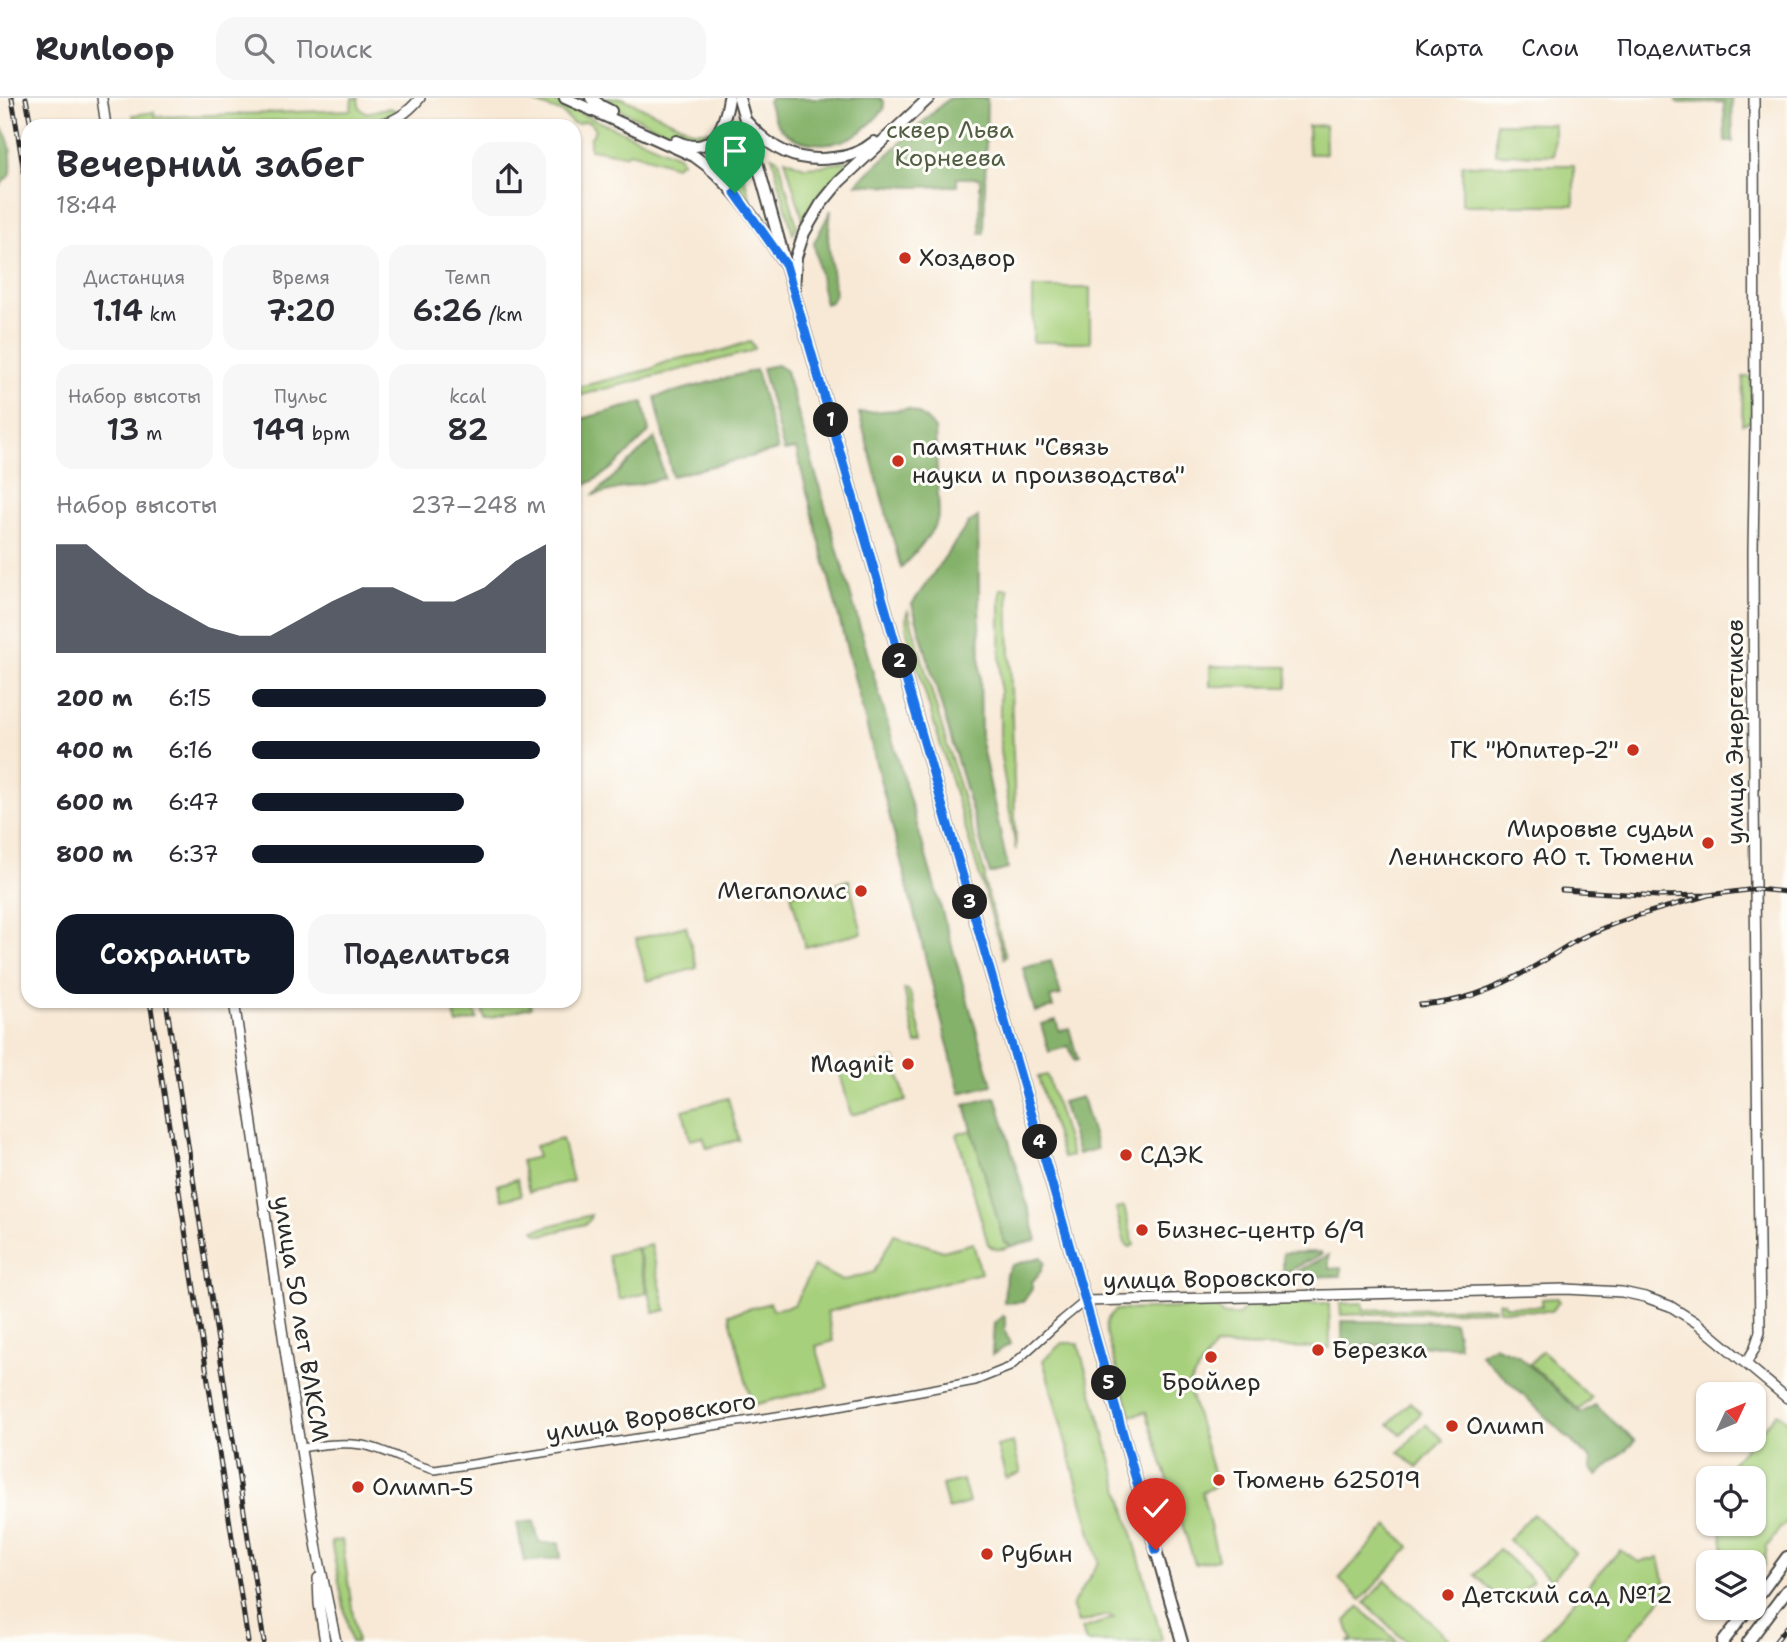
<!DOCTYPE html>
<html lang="ru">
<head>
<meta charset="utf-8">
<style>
	:root { --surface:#fff; --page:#f7f7f7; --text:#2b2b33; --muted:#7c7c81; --line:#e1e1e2; --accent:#111827 }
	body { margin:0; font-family:"Shantell Sans",sans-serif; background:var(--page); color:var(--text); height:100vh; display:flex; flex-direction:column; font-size:26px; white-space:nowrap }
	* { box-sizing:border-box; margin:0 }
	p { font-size:23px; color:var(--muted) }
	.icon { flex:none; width:38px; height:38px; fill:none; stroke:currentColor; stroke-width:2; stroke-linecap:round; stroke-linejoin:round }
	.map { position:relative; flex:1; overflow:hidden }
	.details { position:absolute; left:21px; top:21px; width:560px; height:889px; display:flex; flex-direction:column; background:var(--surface); border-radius:21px; box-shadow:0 2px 5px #0004 }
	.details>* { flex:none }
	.needle { width:46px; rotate:46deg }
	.controls { position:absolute; left:1696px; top:1284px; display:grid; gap:14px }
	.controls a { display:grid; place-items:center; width:70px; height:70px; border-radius:14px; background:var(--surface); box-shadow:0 2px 5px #0004; font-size:35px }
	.pin { position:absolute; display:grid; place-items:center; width:60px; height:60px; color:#fff; margin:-72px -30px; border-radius:50% 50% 50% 0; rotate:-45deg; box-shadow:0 0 7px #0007 }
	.pin .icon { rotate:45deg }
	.km { position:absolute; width:35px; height:35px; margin:-18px; border-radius:50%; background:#222; color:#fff; font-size:19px; line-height:35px; text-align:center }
	.round { display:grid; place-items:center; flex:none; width:74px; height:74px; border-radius:21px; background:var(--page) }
	.summary { display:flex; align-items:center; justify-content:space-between; height:119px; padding:0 35px }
	h1 { font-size:38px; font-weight:600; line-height:52px }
	.metrics { display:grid; grid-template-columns:repeat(3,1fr); gap:10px; height:119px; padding:7px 35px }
	.metrics div { display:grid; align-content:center; border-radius:18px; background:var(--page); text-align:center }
	.metrics b { font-size:30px; font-weight:600 }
	.metrics small { font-size:19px; font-weight:400 }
	.metrics p { font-size:19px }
	.chart { height:196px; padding:14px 35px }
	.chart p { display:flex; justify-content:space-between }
	.chart svg { width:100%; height:126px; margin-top:7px; fill:var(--accent); opacity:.7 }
	.button { display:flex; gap:14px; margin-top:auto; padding:14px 35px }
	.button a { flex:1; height:80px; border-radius:21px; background:var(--accent); color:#fff; font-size:28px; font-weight:600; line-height:80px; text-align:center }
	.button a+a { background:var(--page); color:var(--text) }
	ul { padding:0 35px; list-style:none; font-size:23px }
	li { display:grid; grid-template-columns:112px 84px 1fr; align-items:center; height:52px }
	li i { height:18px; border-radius:9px; background:var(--accent) }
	header { display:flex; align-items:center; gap:42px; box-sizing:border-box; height:98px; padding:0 35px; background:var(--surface); border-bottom:2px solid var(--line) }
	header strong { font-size:33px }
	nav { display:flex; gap:38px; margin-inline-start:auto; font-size:24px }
	.search { width:490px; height:63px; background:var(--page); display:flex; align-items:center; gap:18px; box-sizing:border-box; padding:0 24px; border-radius:21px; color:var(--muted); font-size:26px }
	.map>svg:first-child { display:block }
	.green { fill:#a7d07b; stroke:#697e53; stroke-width:2 }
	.forest { fill:#85b26b; stroke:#586e4b; stroke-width:2 }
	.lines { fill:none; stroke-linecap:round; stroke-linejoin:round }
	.minor-casing { stroke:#4a4845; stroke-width:10 }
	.tertiary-casing { stroke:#4a4845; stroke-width:12 }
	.secondary-casing { stroke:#4a4845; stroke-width:14 }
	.primary-casing { stroke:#4a4845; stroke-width:14 }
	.minor { stroke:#fff; stroke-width:7 }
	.tertiary { stroke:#fff; stroke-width:9 }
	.secondary { stroke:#fff; stroke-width:10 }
	.primary { stroke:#fff; stroke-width:10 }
	.rail-casing { stroke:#2b2b2b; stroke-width:5 }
	.rail { stroke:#fdfcf7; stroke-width:2.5; stroke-dasharray:8; stroke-linecap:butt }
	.route-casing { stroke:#fff; stroke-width:14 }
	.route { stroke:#1a73e8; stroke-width:9 }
	.poi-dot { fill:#c8321e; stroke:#fdfcf7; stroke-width:2.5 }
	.labels { text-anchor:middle; stroke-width:6; stroke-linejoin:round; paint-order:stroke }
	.park-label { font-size:24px; fill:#505d43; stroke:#fdfcf7 }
	.poi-label { font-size:24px; fill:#2b2b2b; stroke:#fdfcf7; text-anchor:start }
	.street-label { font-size:24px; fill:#2b2b2b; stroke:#fdfcf7 }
</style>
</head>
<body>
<header>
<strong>Runloop</strong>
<div class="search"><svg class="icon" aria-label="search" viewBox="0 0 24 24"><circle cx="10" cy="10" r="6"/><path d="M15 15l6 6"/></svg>Поиск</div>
<nav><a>Карта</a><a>Слои</a><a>Поделиться</a></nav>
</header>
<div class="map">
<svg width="1787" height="1544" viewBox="0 0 1787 1544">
	<rect width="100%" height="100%" fill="#fdfcf7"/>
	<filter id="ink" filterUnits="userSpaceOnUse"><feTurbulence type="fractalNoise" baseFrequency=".0143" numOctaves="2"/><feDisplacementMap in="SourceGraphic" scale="14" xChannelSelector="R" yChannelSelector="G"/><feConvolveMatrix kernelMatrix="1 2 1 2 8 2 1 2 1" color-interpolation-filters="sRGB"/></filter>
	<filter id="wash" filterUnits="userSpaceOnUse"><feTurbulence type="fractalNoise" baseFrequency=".00686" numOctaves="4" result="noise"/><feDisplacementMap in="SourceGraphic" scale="28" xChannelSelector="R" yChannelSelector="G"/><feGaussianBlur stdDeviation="1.57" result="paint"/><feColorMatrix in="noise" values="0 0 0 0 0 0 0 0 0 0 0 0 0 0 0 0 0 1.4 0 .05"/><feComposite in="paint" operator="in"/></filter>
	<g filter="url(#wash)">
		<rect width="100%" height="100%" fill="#f8e9d6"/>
		<path class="green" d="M352,0H358C360,31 384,0 397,14L378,21L365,23L194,24L159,28L139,27L135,23L133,17L154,14L155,19L351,12Z
			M522,0H546L678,58L682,63L675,68L630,54L625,57L590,51V40L593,37L595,30C590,23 585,21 578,26L572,25L563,15Z
			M596,0H622L693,33H710L700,43H684Z
			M728,24L753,110L723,74L702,56C720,51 723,40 728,24Z
			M1496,25L1554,26V57L1496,56Z
			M1325,27L1326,56H1309L1308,28Z
			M772,58L779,62L797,128L793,136Z
			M785,61L804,69L821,68L854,62C833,80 815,96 803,122Z
			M1462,67H1574V107H1462Z
			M1033,190H1090V244H1033Z
			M751,244L755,250L749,254L574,299V290L651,271C670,259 696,258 718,254C728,251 739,246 751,244Z
			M1743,279H1751V323L1742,326Z
			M1000,491H1008L1016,752L1000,653Z
			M908,513L985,777L984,783L1006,858L1004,860L907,534L906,518Z
			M1210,568L1288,569L1287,589L1210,588Z
			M849,782L862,835L805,849L791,796Z
			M686,828L697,870L647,883L636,841Z
			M904,891L908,892L910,895L923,944L916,946Z
			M480,903H529L531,909L485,921Z
			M473,906L477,921L457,926L453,911Z
			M895,961L906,1003L851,1017L840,975Z
			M1047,977L1072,1058L1063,1060L1038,979Z
			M728,1000L739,1042L707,1050L703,1039L690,1042L683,1012Z
			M972,1032L1004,1144L1012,1148C1003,1151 995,1154 988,1146L957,1036Z
			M562,1041L573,1083L529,1094L521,1063L538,1059L535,1048Z
			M517,1081L521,1097L501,1102L497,1087Z
			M1124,1109L1134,1147L1130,1149L1125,1145L1116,1111Z
			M591,1117L589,1123L585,1126L543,1137L538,1136L534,1132Z
			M894,1136L943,1153L973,1145L981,1175L827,1214L833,1243L816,1248L828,1289L752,1307L729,1216L770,1205L773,1212L794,1207L814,1168L842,1183L874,1174Z
			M651,1147L666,1212L654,1215L638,1150Z
			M636,1150L647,1195L620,1202L608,1157Z
			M1557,1200L1559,1204L1551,1213L1499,1212L1498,1204H1504L1505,1208H1542V1201Z
			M1329,1205L1330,1250L1215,1248L1188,1287L1217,1388L1202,1394L1218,1461L1195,1466L1146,1314L1131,1318L1106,1235C1105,1224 1108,1219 1116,1212L1216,1209L1222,1217H1239L1246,1208Z
			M1363,1205L1364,1212L1494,1209V1212L1341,1217L1340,1206Z
			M1062,1245H1078L1162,1541L1159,1544H1086L1082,1531L1114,1520L1108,1517L1078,1525L1072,1507L1099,1464L1043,1262Z
			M1542,1253L1591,1300L1579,1312L1530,1266Z
			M1410,1304L1421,1315L1401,1337L1389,1326Z
			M1777,1315L1787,1322V1425L1780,1430L1767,1449L1764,1466L1754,1479V1465H1726L1720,1426H1754V1381H1717Z
			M1426,1326L1443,1342L1417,1370L1399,1354Z
			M1013,1344L1021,1375L1006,1380L997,1348Z
			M963,1382L969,1405L948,1411L942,1387Z
			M1533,1416L1575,1455L1551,1482L1508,1442Z
			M1388,1428L1410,1449L1361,1502L1339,1481Z
			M342,1442L357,1544H351L331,1444Z
			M1499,1451L1533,1483L1508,1508L1475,1477Z
			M1620,1452L1639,1464L1659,1460L1667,1494L1625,1544H1537Z
			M1386,1482L1452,1544H1406L1365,1505Z
			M1359,1509L1398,1544H1347L1352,1542L1346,1523Z"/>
		<path class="forest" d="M770,0H880L884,4V11C877,19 869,28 860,34C838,50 798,51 779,28C773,21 771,12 768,3Z
			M949,0H987L984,135H980V80H957V88L912,89L856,86Z
			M1677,0H1732L1733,44H1725L1724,4L1677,5Z
			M0,28C12,42 12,59 11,76L0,87Z
			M831,112L828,140L835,196L831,204L825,206L814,145Z
			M777,267L786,273L992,987L960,995L796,351L784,353L762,270Z
			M756,272L778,352L672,378L655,299Z
			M643,304L649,334C627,356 605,382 574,391V323Z
			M908,311C920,316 927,320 935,331L939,417C932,438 916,453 901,470L859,315Z
			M655,340L664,380L594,397Z
			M978,419L981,644L1008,771L990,776L912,506L968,426Z
			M1051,863L1061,897L1050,899L1053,909L1035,914L1023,870Z
			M1056,922L1059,933L1069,930L1078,962L1074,963L1069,948L1049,954L1041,926Z
			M994,999L997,1001L1037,1142L1012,1148L1004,1144L965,1007Z
			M1082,999L1097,1051L1078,1056L1062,1004Z
			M1321,1154L1322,1156L1283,1176V1155Z
			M1329,1157V1171L1341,1170V1178L1287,1179Z
			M1041,1159L1044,1164L1041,1173L1032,1184V1191L1023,1204L1004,1205L1006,1176L1012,1167Z
			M1003,1218L1005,1219V1233L1010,1246L992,1257L994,1225Z
			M1342,1223L1454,1224L1459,1248L1342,1247Z
			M1493,1248L1518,1257L1581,1315L1595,1307L1635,1343L1597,1378L1590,1371L1591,1362L1480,1256Z
			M534,1423L539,1445H559L561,1460L524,1464L517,1425Z"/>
	</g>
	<g filter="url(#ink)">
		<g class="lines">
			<g class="minor-casing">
				<path id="minor" d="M301,1350C321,1347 341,1344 362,1347C387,1351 410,1367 435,1372L839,1308L975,1283L1010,1269L1062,1222L1085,1203"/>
			</g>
			<g class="tertiary-casing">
				<path id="tertiary" d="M102,0L106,28
					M372,28C393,25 407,16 420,0
					M234,903L288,1272L318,1457L336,1544
					M1085,1203L1566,1191L1622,1194L1645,1199L1670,1208L1697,1225L1787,1300
					M1746,1265L1754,1252L1760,1234L1754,700L1753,453L1755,333L1754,0
					M318,1480L319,1506L325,1544"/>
			</g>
			<g class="secondary-casing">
				<path id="secondary" d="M565,0L694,58C734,85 758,127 785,166
					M591,0L601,8L611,13
					M746,23C771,51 795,65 833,60C849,59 862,54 874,44
					M676,43C712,60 724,31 729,0
					M794,192L796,159L804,135L821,106L839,84L929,0
					M1754,1504L1787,1459
					M1723,1544L1749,1510
					M1748,1544L1787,1492"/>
			</g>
			<g class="primary-casing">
				<path id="primary" d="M739,0L786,167L1051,1083L1182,1544"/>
			</g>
			<use href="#minor" class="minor"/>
			<use href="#tertiary" class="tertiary"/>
			<use href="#secondary" class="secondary"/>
			<use href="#primary" class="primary"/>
			<g class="rail-casing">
				<path id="rail" d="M12,0L28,99
					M26,0L31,28
					M1562,792L1658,798L1708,797L1756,791L1787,794
					M150,903L248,1544
					M166,903L264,1544
					M1420,907C1464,905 1503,888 1540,865C1554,857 1567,847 1581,840C1621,820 1665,810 1708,797
					M1775,1544L1787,1529"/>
			</g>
			<use href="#rail" class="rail"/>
		</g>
	</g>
	<g class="lines" filter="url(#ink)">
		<g class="route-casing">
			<path id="route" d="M735,95L786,167L1051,1083L1156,1452"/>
		</g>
		<use href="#route" class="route"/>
	</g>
	<g class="poi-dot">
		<circle cx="905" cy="160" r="7"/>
		<circle cx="898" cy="363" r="7"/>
		<circle cx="1633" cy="652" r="7"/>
		<circle cx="1708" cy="745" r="7"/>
		<circle cx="861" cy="793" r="7"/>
		<circle cx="908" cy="966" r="7"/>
		<circle cx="1126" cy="1057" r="7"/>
		<circle cx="1142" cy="1132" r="7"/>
		<circle cx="1318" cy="1252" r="7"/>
		<circle cx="1211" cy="1259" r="7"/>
		<circle cx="1452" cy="1328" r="7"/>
		<circle cx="1219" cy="1382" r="7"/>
		<circle cx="358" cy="1389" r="7"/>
		<circle cx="987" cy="1456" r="7"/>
		<circle cx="1448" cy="1497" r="7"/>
	</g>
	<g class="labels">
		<g class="park-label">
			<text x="950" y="40">сквер Льва<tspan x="950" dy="28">Корнеева</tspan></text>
		</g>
		<g class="poi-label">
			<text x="919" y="168">Хоздвор</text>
			<text x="912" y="357">памятник "Связь<tspan x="912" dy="28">науки и производства"</tspan></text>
			<text x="1619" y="660" text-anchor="end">ГК "Юпитер-2"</text>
			<text x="1694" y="739" text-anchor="end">Мировые судьи<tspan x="1694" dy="28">Ленинского АО т. Тюмени</tspan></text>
			<text x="847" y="801" text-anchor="end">Мегаполис</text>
			<text x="894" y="974" text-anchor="end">Magnit</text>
			<text x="1140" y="1065">СДЭК</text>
			<text x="1156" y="1140">Бизнес-центр 6/9</text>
			<text x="1332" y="1260">Березка</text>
			<text x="1211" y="1292" text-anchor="middle">Бройлер</text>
			<text x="1466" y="1336">Олимп</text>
			<text x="1233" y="1390">Тюмень 625019</text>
			<text x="372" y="1397">Олимп-5</text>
			<text x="1001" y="1464">Рубин</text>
			<text x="1462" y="1505">Детский сад №12</text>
		</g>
		<g class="street-label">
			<text transform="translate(1735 634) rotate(-90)" y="8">улица Энергетиков</text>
			<text transform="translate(1209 1181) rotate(-1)" y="8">улица Воровского</text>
			<text transform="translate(301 1221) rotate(81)" y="8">улица 50 лет ВЛКСМ</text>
			<text transform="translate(651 1319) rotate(-9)" y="8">улица Воровского</text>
		</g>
	</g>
</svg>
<div class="controls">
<a><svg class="needle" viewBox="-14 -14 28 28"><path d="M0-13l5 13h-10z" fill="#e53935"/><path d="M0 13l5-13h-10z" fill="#7c7c81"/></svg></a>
<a><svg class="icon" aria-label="locate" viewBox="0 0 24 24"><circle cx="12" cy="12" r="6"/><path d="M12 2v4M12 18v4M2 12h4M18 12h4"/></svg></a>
<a><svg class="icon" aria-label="layers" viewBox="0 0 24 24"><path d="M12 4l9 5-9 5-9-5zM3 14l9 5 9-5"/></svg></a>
</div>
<div class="pin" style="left:735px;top:95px;background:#1e9e55"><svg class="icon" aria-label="arrive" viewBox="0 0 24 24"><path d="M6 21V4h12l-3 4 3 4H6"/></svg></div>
<div class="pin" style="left:1156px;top:1452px;background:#d93025"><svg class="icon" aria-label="check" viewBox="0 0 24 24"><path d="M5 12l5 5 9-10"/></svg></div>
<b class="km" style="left:831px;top:322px">1</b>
<b class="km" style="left:900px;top:563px">2</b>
<b class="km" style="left:970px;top:804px">3</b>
<b class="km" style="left:1040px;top:1044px">4</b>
<b class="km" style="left:1109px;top:1285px">5</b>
<section class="details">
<div class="summary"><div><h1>Вечерний забег</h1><p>18:44</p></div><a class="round"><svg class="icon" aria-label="share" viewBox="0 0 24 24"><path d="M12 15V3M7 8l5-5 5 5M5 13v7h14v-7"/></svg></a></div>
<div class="metrics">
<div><p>Дистанция</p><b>1.14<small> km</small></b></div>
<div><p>Время</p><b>7:20</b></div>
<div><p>Темп</p><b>6:26<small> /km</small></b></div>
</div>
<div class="metrics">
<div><p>Набор высоты</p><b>13<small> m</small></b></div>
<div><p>Пульс</p><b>149<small> bpm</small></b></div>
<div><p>kcal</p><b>82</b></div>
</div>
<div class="chart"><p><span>Набор высоты</span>237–248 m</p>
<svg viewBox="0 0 160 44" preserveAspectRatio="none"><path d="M0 44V6L10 6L20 15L30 23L40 29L50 35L60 38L70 38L80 32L90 26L100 21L110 21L120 26L130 26L140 21L150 12L160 6V44z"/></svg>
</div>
<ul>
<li><b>200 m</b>6:15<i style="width:100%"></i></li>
<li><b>400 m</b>6:16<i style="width:98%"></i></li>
<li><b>600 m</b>6:47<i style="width:72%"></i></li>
<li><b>800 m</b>6:37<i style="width:79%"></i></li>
</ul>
<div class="button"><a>Сохранить</a><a>Поделиться</a></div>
</section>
</div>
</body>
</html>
